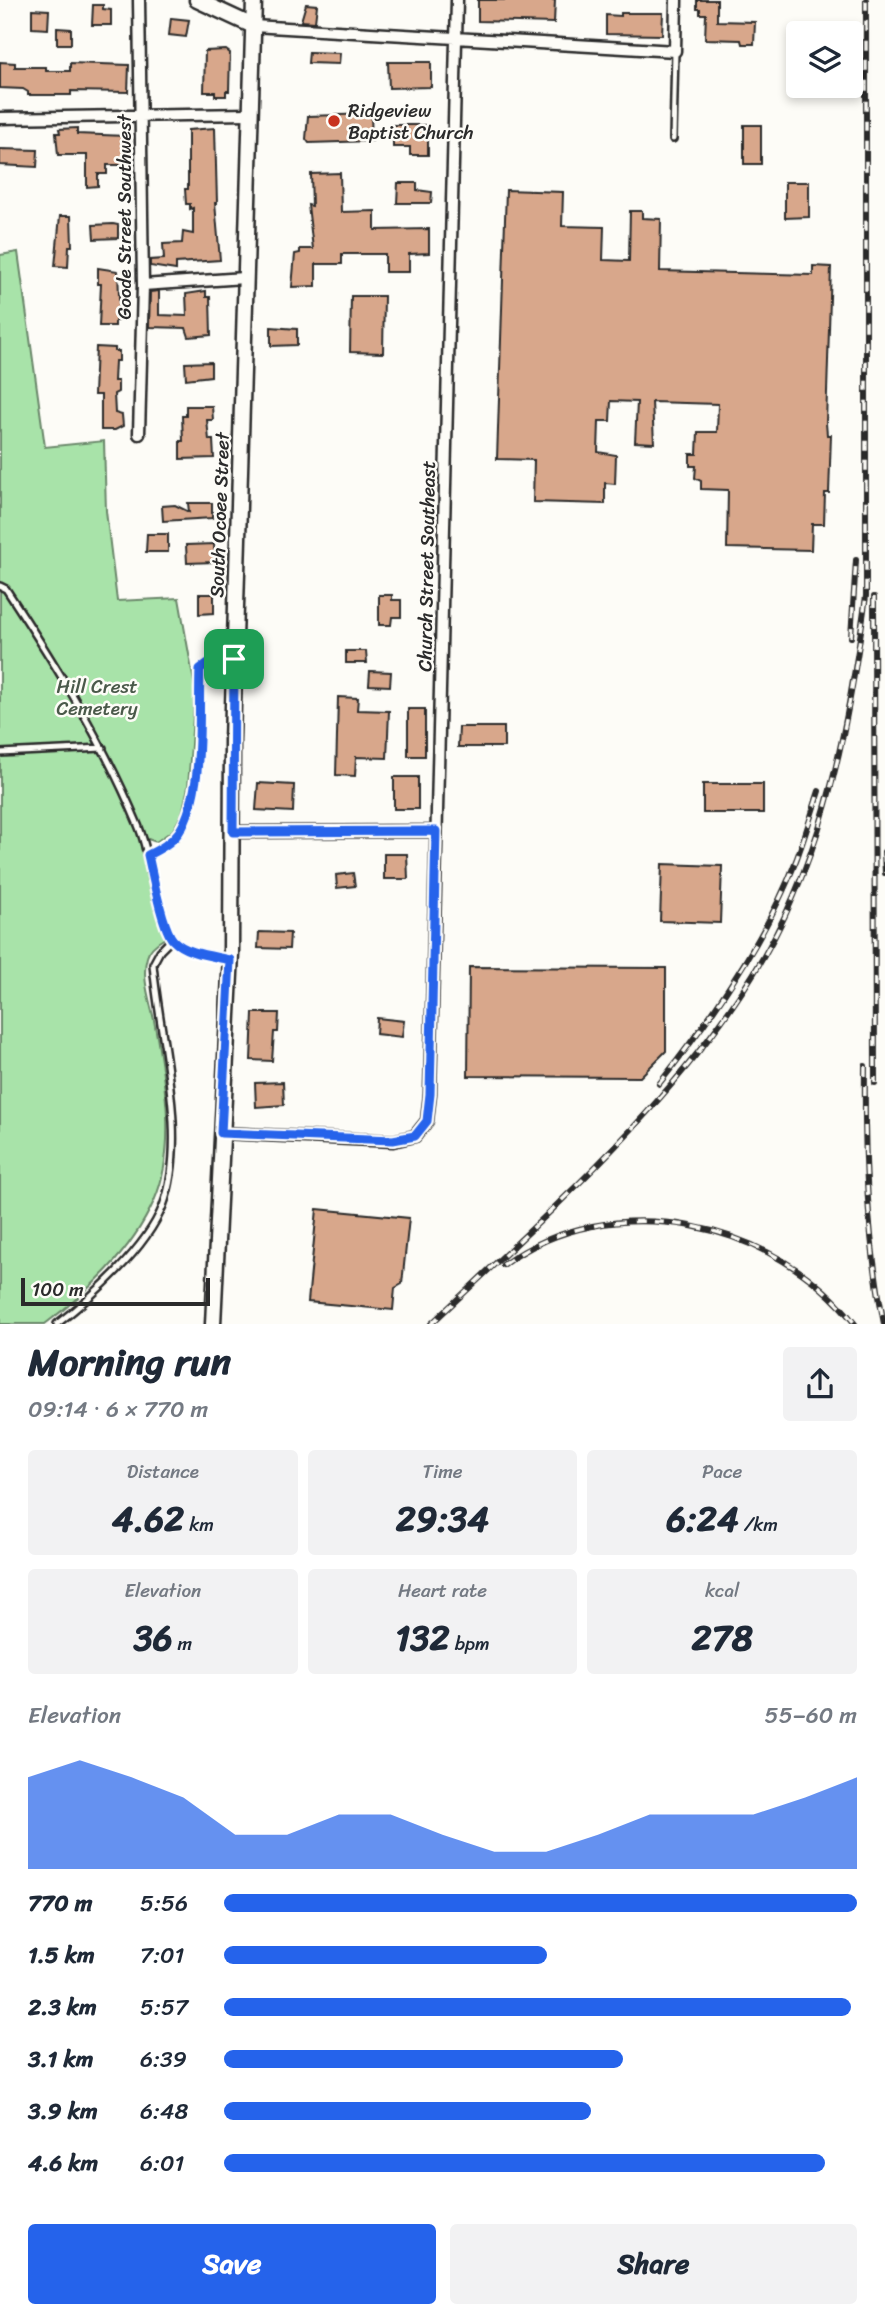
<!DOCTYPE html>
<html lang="en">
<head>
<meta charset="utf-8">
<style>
	:root { --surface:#fff; --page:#f2f2f3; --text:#1f2937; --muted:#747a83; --accent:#2563eb }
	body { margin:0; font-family:Sriracha,sans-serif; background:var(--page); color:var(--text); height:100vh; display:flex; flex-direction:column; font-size:26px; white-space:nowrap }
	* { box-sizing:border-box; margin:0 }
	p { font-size:23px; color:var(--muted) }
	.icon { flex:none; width:38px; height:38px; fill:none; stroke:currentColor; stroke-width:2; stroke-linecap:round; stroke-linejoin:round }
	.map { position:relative; height:1324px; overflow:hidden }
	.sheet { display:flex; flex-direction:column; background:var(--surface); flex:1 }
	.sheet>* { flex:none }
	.buttons { position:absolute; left:786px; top:21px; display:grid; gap:14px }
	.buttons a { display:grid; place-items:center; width:77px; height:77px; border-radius:7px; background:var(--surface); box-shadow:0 4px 10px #0003; font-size:35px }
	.scale { position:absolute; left:21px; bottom:18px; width:189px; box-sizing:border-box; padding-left:7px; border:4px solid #2b2b2b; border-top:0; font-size:19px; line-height:24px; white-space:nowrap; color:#2b2b2b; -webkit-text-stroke:5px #fdfcf7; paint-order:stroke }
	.pin { position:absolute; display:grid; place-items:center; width:60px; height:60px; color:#fff; margin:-30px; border-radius:14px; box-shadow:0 4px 10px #0006 }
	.round { display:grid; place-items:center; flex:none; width:74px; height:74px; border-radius:7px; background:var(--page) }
	.summary { display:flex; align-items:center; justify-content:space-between; height:119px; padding:0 28px }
	h1 { font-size:38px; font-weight:700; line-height:52px }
	.figures { display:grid; grid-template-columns:repeat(3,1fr); gap:10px; height:119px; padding:7px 28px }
	.figures div { display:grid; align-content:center; border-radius:7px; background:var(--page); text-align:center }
	.figures b { font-size:35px; font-weight:700 }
	.figures small { font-size:19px; font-weight:400 }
	.figures p { font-size:19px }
	.chart { height:196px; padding:14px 28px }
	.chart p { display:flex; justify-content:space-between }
	.chart svg { width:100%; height:126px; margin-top:7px; fill:var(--accent); opacity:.7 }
	.button { display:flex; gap:14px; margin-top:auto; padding:14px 28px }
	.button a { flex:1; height:80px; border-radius:7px; background:var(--accent); color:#fff; font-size:28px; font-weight:700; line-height:80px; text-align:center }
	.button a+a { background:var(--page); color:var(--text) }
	ul { padding:0 28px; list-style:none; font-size:23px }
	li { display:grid; grid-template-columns:112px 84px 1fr; align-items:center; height:52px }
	li i { height:18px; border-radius:9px; background:var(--accent) }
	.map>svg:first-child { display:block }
	.green { fill:#a8e3a9; stroke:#6a876a; stroke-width:2 }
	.building { fill:#d8a78b; stroke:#2b2b2b; stroke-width:2 }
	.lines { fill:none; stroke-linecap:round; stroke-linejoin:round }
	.lane-casing { stroke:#2b2b2b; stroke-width:10 }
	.street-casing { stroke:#2b2b2b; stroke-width:15 }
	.secondary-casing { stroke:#2b2b2b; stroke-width:19 }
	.lane { stroke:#fdfcf7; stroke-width:5 }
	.street { stroke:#fdfcf7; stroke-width:10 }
	.secondary { stroke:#fdfcf7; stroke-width:14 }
	.rail-casing { stroke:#2b2b2b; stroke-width:6 }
	.rail { stroke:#fdfcf7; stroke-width:3.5; stroke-dasharray:10; stroke-linecap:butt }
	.route-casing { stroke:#fff; stroke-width:14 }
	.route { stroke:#2563eb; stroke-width:9 }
	.poi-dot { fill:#c8321e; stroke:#fdfcf7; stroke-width:2.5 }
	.labels { text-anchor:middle; stroke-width:5; stroke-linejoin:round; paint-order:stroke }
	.poi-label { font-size:19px; fill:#2b2b2b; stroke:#fdfcf7; text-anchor:start }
	.street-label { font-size:19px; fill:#2b2b2b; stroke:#fdfcf7 }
	.park-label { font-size:19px; fill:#4a594a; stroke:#fdfcf7 }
</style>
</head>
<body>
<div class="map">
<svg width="885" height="1324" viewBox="0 0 885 1324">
	<rect width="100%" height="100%" fill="#fdfcf7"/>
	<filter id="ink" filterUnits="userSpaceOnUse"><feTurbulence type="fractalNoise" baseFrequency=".0143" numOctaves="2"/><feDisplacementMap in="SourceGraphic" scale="14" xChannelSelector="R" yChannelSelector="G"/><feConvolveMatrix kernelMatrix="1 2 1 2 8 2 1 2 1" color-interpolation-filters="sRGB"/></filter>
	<g filter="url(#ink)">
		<path class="green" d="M18,252L45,447L104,441L106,511L117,601L179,598L195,688L188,787L182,814L173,830L156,842L148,839L141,847L165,938C158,942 149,949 147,957C141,977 150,1001 154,1020C164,1076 178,1147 154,1201C131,1252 89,1291 45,1324H0V255Z"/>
		<path class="building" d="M478,0H555L554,23L478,21Z
			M697,0H717V21L755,22L754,44H742L741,40L705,39L706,14H700V9H697Z
			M306,4L317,5L315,22L301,21Z
			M93,5H103V9L111,10V25H92Z
			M32,9L49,10L48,29L32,28Z
			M621,13H663L662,35L606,34V15L621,16Z
			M171,18L189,20L186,37L169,35Z
			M57,28L71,29V44H57Z
			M226,50L230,53L229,91H226V96H215V92H204L205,51Z
			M309,52L340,53L339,64L308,63Z
			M0,62L15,63V67H46V71H70V63L129,65L128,92L71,91V95H28V92L23,89L0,88Z
			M388,62H431V87L389,88Z
			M371,114L372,141L309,143L306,139L308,116Z
			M393,125H428V155H410V147H393Z
			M744,125H761V164H744Z
			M77,128V134L126,136L128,140L126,165H107V174H98V186L87,187V155H58L56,133H60L59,129Z
			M215,128L217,203H215L220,260L176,263V270L150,266V260L164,259L163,244L182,243L183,232L193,234V208L190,209V204H186L185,189H188V130Z
			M0,149L38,150L37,167L0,165Z
			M340,173L341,212L375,211V230L429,229V253L409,254V272H385V254H342V264H316V286L292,287L295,254L300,253V249H313L308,205L312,206L311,174Z
			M785,182H809V217L785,218Z
			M398,183H417V190L432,192L431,203H397Z
			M506,190L563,192L562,226L604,227L603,260L629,261L630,211H642V218L661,219L660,271L813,275V266L831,267L826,423L827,435H831L829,493H825L824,524H812L811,550L727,548L728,490L701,489V481L695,478L696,466H690V454H697L698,432H717L718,404L652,402L654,443L635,442L637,402L611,401L610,421H599L598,452L616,455L615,484L605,483V504L533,502L534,460L497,459Z
			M60,216H71L72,246H69L68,267L55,266Z
			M113,224L118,225V238L94,239L93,225Z
			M98,268L118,271L120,321H115V326H99L101,284H98Z
			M159,291V315L187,316L186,294L206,291V297H210L211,335L189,337L186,328L149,327L150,292Z
			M351,296H384L383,353L350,352Z
			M271,327L297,329V345L271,346Z
			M96,347L115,348V351H119V361H115L114,381H118V392L114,394L115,413L122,415L123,426L115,430H101V395H94Z
			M211,362V376L186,379L185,363Z
			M186,406H212L213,420H207L209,440H213L214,458L180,459V441H183L182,416H186Z
			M188,503H212V518L163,521L162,506L175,505L189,512Z
			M147,534H168V552H146Z
			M214,544L215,562L187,563L186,545Z
			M199,594H214V613L199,614Z
			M379,595H392V600H401V617H392L391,625H379Z
			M346,651H366L367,663H346Z
			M370,671L391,672L390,686L369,685Z
			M338,697L358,698L357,710L389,711L387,758L356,757L355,776L336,775Z
			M408,709H425V756H408Z
			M459,727H504V747H458Z
			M394,777H418V809H394Z
			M258,783L294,785L293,812L256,810Z
			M703,784H763V813H703Z
			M384,854H407L408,879H384Z
			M662,864L722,866L720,923L660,921Z
			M353,873L355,886L337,888L336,875Z
			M259,932L290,933L289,949L258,948Z
			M469,967L666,968V1051L640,1077L468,1076Z
			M253,1013H279L278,1032H274L272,1061L251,1060Z
			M377,1018L404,1021L402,1037L376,1034Z
			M283,1082L284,1105L256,1107L255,1083Z
			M317,1209L409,1218L402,1284L395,1288L393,1310L308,1302Z"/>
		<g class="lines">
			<g class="lane-casing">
				<path id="lane" d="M673,139L675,51
					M0,586L6,589C56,665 103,741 138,825C153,860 152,904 171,937C181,953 213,956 229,959
					M0,753L103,748
					M148,855C160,849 171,843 179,832C205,793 198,716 200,669L208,663L234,659
					M57,1324C93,1296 146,1249 163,1206C189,1137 159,1036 153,964L160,951L172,939"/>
			</g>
			<g class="street-casing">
				<path id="street" d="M253,26L675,51L676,0
					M0,118L249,114
					M143,285L244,278
					M139,434L143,285L139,0
					M233,832L436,831
					M221,1133L393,1141L415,1136L427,1121L430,1094L457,0"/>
			</g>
			<g class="secondary-casing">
				<path id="secondary" d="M197,0L253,26
					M213,1324L231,953L232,741L254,0"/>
			</g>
			<use href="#lane" class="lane"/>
			<use href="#street" class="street"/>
			<use href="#secondary" class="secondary"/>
			<g class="rail-casing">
				<path id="rail" d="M874,597L875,1083
					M851,637L856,560
					M884,852L885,873
					M865,1066C864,1153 867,1239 884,1324
					M659,1084C712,1017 767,938 797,858C805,836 812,813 819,791
					M503,1265C611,1185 776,1221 855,1324
					M431,1324C545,1216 686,1093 764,956C827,846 849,720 866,596V0"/>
			</g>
			<use href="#rail" class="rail"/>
		</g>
	</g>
	<g class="lines" filter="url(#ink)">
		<g class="route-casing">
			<path id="route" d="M224,659H234L233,832L436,831L430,1094L427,1121L415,1136L393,1140L221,1133L230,960C213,956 186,954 173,940C162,928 152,872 148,855C160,849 171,843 179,832C205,792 198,716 200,669L208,663Z"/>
		</g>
		<use href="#route" class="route"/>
	</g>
	<circle class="poi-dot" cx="334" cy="121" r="7"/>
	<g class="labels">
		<g class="poi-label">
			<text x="348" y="117">Ridgeview<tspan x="348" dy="22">Baptist Church</tspan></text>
		</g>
		<g class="street-label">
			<text transform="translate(124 217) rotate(-90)" y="7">Goode Street Southwest</text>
			<text transform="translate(219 515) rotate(-88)" y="7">South Ocoee Street</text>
			<text transform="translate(426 566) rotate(-89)" y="7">Church Street Southeast</text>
		</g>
		<g class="park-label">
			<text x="97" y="693">Hill Crest<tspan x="97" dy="22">Cemetery</tspan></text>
		</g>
	</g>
</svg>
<div class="buttons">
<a><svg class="icon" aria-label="layers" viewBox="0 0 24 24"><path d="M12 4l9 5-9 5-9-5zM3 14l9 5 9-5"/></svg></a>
</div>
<div class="scale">100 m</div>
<div class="pin" style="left:234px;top:659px;background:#1e9e55"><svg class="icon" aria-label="arrive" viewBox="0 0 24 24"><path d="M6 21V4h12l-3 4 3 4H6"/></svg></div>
</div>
<section class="sheet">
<div class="summary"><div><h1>Morning run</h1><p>09:14 · 6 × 770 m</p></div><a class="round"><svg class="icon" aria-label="share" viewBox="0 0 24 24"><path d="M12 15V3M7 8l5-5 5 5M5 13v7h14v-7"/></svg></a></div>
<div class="figures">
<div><p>Distance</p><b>4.62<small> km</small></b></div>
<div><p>Time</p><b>29:34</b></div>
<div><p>Pace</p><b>6:24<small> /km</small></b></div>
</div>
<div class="figures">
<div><p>Elevation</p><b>36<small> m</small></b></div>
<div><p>Heart rate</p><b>132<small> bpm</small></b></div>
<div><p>kcal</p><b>278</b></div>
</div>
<div class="chart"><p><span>Elevation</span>55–60 m</p>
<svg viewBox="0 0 160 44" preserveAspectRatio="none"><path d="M0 44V12L10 6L20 12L30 19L40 32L50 32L60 25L70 25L80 32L90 38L100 38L110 32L120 25L130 25L140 25L150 19L160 12V44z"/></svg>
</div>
<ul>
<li><b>770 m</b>5:56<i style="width:100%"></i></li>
<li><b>1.5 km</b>7:01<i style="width:51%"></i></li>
<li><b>2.3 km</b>5:57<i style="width:99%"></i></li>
<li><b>3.1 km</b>6:39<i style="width:63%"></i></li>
<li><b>3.9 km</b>6:48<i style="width:58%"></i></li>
<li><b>4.6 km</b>6:01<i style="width:95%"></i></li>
</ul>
<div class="button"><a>Save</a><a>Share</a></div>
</section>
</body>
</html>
